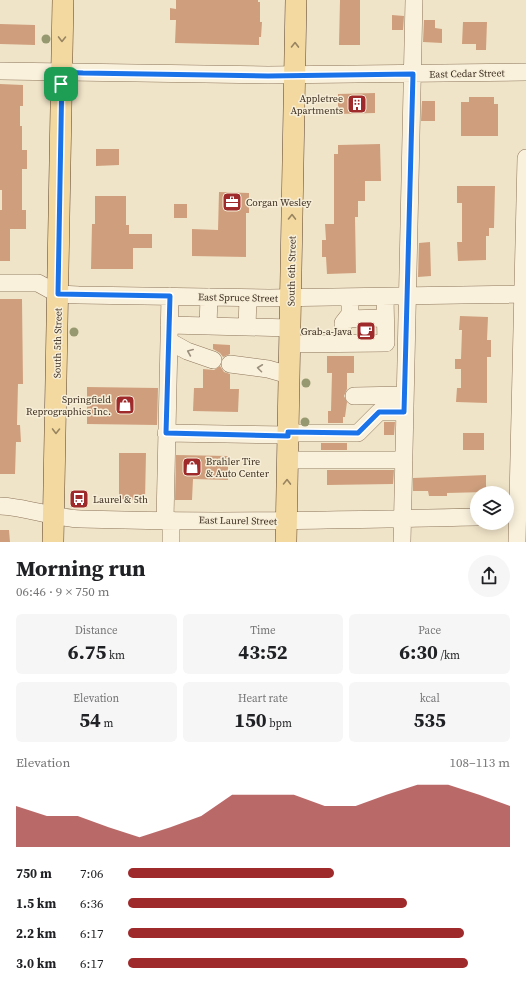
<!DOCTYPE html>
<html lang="en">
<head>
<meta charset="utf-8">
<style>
	:root { --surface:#fff; --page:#f6f6f6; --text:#202124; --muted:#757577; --accent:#9e2a2b }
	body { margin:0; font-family:"Source Serif 4",serif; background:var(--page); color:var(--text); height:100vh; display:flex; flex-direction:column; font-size:15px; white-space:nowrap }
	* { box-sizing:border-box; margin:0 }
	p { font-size:13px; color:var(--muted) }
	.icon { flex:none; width:22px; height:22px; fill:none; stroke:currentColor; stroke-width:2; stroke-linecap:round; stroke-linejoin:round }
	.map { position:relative; height:542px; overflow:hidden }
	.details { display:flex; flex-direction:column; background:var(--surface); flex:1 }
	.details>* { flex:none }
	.fabs { position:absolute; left:470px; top:486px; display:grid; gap:8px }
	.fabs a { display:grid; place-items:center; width:44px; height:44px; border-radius:50%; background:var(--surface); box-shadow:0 2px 10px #0003; font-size:20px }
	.pin { position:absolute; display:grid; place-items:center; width:34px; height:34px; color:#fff; margin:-17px; border-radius:8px; box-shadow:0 2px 6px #0006 }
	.round { display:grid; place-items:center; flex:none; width:42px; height:42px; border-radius:21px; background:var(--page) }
	.head { display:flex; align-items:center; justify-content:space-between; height:68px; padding:0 16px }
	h1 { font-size:22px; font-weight:700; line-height:30px }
	.figures { display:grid; grid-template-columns:repeat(3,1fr); gap:6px; height:68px; padding:4px 16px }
	.figures div { display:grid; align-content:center; border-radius:6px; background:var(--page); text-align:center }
	.figures b { font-size:20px; font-weight:700 }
	.figures small { font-size:11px; font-weight:400 }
	.figures p { font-size:11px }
	.chart { height:112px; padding:8px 16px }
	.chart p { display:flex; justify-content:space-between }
	.chart svg { width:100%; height:72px; margin-top:4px; fill:var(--accent); opacity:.7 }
	ul { padding:0 16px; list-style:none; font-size:13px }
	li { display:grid; grid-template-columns:64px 48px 1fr; align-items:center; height:30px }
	li i { height:10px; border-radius:5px; background:var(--accent) }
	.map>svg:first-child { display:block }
	.building { fill:#cf9f7d }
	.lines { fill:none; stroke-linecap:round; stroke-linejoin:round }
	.minor-casing { stroke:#8d765c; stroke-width:18 }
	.major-casing { stroke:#5b4430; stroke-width:22 }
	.minor { stroke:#faf1dc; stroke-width:17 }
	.major { stroke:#f3d9a0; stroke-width:21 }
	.tree { fill:#96986f }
	.oneway { stroke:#988460 }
	.oneway2 { stroke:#9c907e }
	.route-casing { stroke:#fff; stroke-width:8 }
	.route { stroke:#1a73e8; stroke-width:5 }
	.labels { text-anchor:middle; stroke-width:3; stroke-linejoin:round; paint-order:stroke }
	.street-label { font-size:10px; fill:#3d2e20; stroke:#f7eed8 }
	.poi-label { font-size:10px; fill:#3d2e20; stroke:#f7eed8; text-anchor:end }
</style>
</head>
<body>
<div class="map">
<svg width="526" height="542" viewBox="0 0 526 542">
	<rect width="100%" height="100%" fill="#f0e4c8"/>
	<path class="building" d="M176,0H258V2H260V22H262L261,37H259V45L175,43L176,20H170V8L176,9Z
		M340,0H360V45H339Z
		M392,15L404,16L403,30H392Z
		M424,20H435V28L442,29V43L423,42Z
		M463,22H487L486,50H476V44H462Z
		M0,24L35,25V45L0,44Z
		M0,84L23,85V106H20V126H22V150H27V169H22V210H26V229H10V261H0V210H2V190H0Z
		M375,93V113L338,114V94Z
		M469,97H494V104H498V136H461V102H469Z
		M422,101H435V121H421Z
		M380,144L381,181H365V201H358V217H355L356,273L327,274L326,257H322V240H326L325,224H334V154H338V145Z
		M96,149H119V165L96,166Z
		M457,186H495L494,228H489V236H486V260L458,261L457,242H462V203H457Z
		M219,192L249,193V213H246V257L192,256V229L218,230Z
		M95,196H126V225H129V234H152V248H133V269H91L92,224H95Z
		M174,204H187V218H174Z
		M430,242L431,276L418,277L419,243Z
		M0,299H22L23,384H18L17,425H20L21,442H16L15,474H0Z
		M460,316L488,317L487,340H491V357H487V403L456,402L457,388H461V369H455V359H461L462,330H459Z
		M213,344L230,345V354L223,357L220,353L213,349Z
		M327,356H354V373H347V389L344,396L347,402L345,417H343V423H328V411H331L332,373H327Z
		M220,366L224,372L230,374V389H239L238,412L193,411L194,388H203V369L214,370Z
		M87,387L158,388L157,425L87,424Z
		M384,422H395L394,435H384Z
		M463,433H484V450H463Z
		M321,443H347V450H321Z
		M119,453H146L145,500L119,499Z
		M176,455L228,456V480L193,479L192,500H175Z
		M327,470H394L393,484L327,485Z
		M486,475V492L447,493V496H429L428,491H413V478Z
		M0,530H9L10,542H0Z"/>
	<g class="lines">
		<g class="minor-casing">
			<path id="minor" d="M0,71L268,75L526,72
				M0,283H38L58,294L79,295L269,298L526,294
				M346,319L385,318
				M169,325L290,328
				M208,326L209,297
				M247,327L248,298
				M169,341L187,351L213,360
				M343,343V323L350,314V297
				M289,344L386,343L385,297
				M230,364L268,369L289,375
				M354,396L405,395
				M166,433L288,435
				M288,433H358L379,412H405
				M287,460H404
				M0,506C27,507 53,518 81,519C213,523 345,520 477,517
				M165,520L170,296
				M171,542V520
				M402,542L414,0
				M517,542L526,158"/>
		</g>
		<g class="major-casing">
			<path id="major" d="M53,542L63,0
				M286,542L296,0"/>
		</g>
		<use href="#minor" class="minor"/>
		<use href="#major" class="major"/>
	</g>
	<g class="tree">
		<circle cx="46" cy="39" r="4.5"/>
		<circle cx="74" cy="332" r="4.5"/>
		<circle cx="306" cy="383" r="4.5"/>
		<circle cx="305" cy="422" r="4.5"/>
	</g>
	<defs><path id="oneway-chevron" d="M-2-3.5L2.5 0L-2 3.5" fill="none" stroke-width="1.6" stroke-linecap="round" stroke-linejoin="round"/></defs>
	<g class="oneway">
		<use href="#oneway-chevron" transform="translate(62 39) rotate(91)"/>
		<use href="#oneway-chevron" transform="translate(295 45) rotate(-89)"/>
		<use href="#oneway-chevron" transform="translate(292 217) rotate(-89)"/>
		<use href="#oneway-chevron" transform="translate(56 431) rotate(91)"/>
		<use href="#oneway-chevron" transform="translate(287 482) rotate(-89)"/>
	</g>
	<g class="oneway2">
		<use href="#oneway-chevron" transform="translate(190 352) rotate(-157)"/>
		<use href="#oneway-chevron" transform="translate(260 368) rotate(-173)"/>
	</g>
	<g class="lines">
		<g class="route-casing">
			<path id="route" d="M62,72L83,73L268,76L413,74L404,412H379L358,433L288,432V436L166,433L170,296L58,294Z"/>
		</g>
		<use href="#route" class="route"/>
	</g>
	<defs>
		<g id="building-square" transform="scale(1)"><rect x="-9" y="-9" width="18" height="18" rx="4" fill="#9e2a2b" stroke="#f7eed8"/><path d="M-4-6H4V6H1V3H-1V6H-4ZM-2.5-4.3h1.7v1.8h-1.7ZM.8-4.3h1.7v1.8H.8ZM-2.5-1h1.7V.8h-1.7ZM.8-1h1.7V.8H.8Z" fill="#fff"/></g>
		<g id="office-square" transform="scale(1)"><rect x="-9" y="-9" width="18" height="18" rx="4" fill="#9e2a2b" stroke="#f7eed8"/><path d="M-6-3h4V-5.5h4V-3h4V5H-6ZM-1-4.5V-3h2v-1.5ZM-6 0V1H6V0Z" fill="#fff"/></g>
		<g id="cafe-square" transform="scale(1)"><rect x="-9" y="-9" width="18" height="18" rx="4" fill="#9e2a2b" stroke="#f7eed8"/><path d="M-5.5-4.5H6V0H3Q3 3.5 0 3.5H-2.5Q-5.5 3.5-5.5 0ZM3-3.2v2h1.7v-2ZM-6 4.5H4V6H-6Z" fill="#fff"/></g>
		<g id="shop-square" transform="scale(1)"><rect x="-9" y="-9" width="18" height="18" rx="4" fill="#9e2a2b" stroke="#f7eed8"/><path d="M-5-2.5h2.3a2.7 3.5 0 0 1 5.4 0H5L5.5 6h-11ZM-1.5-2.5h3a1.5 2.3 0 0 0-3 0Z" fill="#fff"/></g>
		<g id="bus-square" transform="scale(1)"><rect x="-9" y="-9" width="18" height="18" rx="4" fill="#9e2a2b" stroke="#f7eed8"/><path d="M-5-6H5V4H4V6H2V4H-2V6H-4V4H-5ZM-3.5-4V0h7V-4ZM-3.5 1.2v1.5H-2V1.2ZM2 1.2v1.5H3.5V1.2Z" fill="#fff"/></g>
	</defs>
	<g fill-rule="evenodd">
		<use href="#building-square" x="357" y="104"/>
		<use href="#office-square" x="232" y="202"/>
		<use href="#cafe-square" x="366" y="331"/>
		<use href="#shop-square" x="125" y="405"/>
		<use href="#shop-square" x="192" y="467"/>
		<use href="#bus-square" x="79" y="499"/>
	</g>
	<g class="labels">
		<g class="street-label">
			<text transform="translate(467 73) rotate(-1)" y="4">East Cedar Street</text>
			<text transform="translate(291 271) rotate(-89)" y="4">South 6th Street</text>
			<text transform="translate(238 297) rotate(1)" y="4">East Spruce Street</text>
			<text transform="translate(57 343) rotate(-89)" y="4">South 5th Street</text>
			<text transform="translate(238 520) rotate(1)" y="4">East Laurel Street</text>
		</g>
		<g class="poi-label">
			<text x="343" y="102">Appletree<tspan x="343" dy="12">Apartments</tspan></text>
			<text x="246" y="206" text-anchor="start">Corgan Wesley</text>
			<text x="352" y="335">Grab-a-Java</text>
			<text x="111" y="403">Springfield<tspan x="111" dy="12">Reprographics Inc.</tspan></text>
			<text x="206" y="465" text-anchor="start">Brahler Tire<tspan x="206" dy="12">&amp; Auto Center</tspan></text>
			<text x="93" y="503" text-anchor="start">Laurel &amp; 5th</text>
		</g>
	</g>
</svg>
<div class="fabs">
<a><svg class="icon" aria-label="layers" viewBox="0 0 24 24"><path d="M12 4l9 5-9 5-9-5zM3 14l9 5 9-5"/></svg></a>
</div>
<div class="pin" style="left:61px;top:84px;background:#1e9e55"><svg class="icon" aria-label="arrive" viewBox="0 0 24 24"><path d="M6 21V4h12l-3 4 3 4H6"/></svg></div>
</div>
<section class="details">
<div class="head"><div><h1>Morning run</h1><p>06:46 · 9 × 750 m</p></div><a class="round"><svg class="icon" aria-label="share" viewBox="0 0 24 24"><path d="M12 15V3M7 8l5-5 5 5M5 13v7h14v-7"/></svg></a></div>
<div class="figures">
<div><p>Distance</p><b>6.75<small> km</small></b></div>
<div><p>Time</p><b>43:52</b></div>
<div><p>Pace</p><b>6:30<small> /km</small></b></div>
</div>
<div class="figures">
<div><p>Elevation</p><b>54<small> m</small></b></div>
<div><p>Heart rate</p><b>150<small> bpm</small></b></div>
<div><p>kcal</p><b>535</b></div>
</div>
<div class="chart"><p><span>Elevation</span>108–113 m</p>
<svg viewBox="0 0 160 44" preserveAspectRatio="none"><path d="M0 44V19L10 25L20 25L30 32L40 38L50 32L60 25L70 12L80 12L90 12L100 19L110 19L120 12L130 6L140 6L150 12L160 19V44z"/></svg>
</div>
<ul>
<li><b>750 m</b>7:06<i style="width:54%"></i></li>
<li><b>1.5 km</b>6:36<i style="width:73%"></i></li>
<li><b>2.2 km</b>6:17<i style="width:88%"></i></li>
<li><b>3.0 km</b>6:17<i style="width:89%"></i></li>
</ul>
</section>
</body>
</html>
